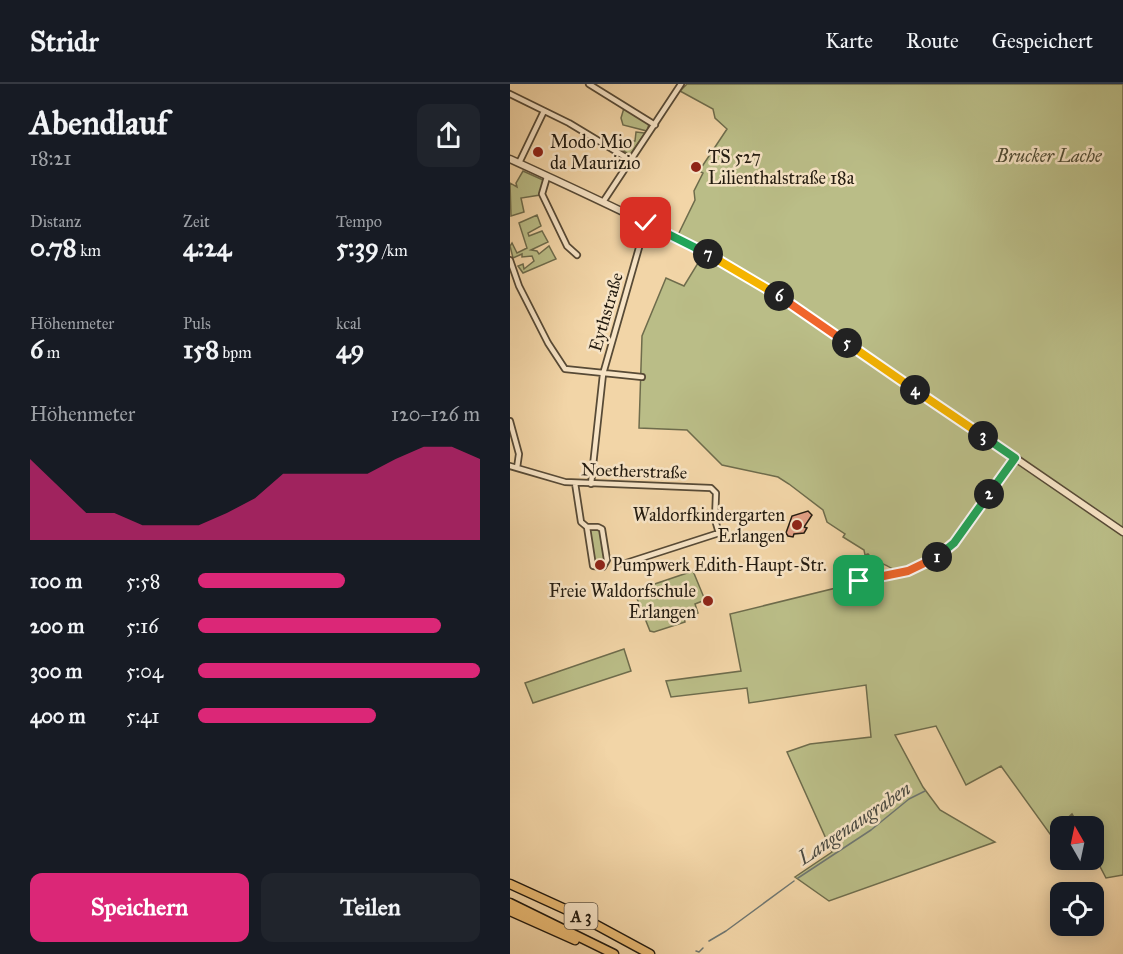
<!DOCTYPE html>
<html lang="de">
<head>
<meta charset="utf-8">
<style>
	:root { --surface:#171b24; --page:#20242c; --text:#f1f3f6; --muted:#9ea1a6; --line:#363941; --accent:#db2777 }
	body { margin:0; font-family:"IM FELL Great Primer",serif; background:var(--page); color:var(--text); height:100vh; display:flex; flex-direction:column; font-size:22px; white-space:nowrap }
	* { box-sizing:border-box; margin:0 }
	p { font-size:20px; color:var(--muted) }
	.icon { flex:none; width:33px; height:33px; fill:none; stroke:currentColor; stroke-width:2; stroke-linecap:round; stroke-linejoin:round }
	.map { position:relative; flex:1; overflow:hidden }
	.side { display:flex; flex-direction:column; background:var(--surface); width:510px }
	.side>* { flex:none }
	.needle { width:39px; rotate:351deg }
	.tools { position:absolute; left:540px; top:732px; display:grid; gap:12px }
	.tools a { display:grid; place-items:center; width:54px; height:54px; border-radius:12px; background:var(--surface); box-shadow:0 3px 15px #0003; font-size:30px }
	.pin { position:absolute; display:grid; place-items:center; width:51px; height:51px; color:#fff; margin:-26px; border-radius:12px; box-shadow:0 3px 9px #0006 }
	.km { position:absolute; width:30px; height:30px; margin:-15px; border-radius:50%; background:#222; color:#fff; font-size:16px; line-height:30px; text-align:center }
	.round { display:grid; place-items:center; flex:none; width:63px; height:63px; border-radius:12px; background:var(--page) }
	.overview { display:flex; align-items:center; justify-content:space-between; height:102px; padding:0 30px }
	h1 { font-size:33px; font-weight:800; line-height:45px }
	.figures { display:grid; grid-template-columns:repeat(3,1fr); gap:9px; height:102px; padding:6px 30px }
	.figures div { display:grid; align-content:center }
	.figures b { font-size:26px; font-weight:800 }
	.figures small { font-size:16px; font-weight:400 }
	.figures p { font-size:16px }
	.chart { height:168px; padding:12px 30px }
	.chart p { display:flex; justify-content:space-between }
	.chart svg { width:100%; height:108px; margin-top:6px; fill:var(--accent); opacity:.7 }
	.cta { display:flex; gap:12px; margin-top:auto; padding:12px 30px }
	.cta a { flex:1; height:69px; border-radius:12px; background:var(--accent); color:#fff; font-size:24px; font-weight:800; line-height:69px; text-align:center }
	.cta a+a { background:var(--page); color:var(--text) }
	ul { padding:0 30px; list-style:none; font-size:20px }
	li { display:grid; grid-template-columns:96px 72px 1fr; align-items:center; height:45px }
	li i { height:15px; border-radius:8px; background:var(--accent) }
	header { display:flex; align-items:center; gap:36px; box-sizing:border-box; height:84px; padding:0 30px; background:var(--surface); border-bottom:2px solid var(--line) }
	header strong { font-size:28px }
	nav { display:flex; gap:33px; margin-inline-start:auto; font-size:21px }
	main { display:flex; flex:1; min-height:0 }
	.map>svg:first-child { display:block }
	.green { fill:#babd87; stroke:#6e6c4c; stroke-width:1.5 }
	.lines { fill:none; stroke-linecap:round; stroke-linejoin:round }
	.stream { stroke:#6f7772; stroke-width:1.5 }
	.building { fill:#e4a187; stroke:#231b10; stroke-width:1.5 }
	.minor-casing { stroke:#574a36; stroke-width:8 }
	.tertiary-casing { stroke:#574a36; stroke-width:9 }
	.motorway-casing { stroke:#231b10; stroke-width:11 }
	.minor { stroke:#f7e4c6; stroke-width:4.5 }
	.tertiary { stroke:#f7e4c6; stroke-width:6 }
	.motorway { stroke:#e9ba74; stroke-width:8 }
	.split-1-casing { stroke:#fff; stroke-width:12 }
	.split-2-casing { stroke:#fff; stroke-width:12 }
	.split-3-casing { stroke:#fff; stroke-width:12 }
	.split-4-casing { stroke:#fff; stroke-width:12 }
	.split-5-casing { stroke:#fff; stroke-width:12 }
	.split-6-casing { stroke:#fff; stroke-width:12 }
	.split-7-casing { stroke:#fff; stroke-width:12 }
	.split-8-casing { stroke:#fff; stroke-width:12 }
	.split-1 { stroke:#f0652b; stroke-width:8 }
	.split-2 { stroke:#22a559; stroke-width:8 }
	.split-3 { stroke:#22a559; stroke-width:8 }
	.split-4 { stroke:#f5b400; stroke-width:8 }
	.split-5 { stroke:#f5b400; stroke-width:8 }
	.split-6 { stroke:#f0652b; stroke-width:8 }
	.split-7 { stroke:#f5b400; stroke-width:8 }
	.split-8 { stroke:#22a559; stroke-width:8 }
	.poi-dot { fill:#8f2418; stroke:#f7e4c6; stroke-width:2 }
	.labels { text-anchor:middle; stroke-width:5; stroke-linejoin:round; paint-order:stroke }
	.shield { fill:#f7e4c6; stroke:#635747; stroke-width:1.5 }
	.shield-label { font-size:16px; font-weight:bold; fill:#231b10 }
	.poi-label { font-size:18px; fill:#231b10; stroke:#f7e4c6; text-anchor:start }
	.park-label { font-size:18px; font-style:italic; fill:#504c34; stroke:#f7e4c6 }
	.street-label { font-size:18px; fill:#231b10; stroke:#f7e4c6 }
	.water-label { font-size:20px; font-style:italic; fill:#494941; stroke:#f7e4c6 }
</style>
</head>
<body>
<header>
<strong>Stridr</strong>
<nav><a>Karte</a><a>Route</a><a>Gespeichert</a></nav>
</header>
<main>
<section class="side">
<div class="overview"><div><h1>Abendlauf</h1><p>18:21</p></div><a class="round"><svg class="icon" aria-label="share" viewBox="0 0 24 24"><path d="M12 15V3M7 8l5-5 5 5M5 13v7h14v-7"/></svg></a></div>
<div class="figures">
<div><p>Distanz</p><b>0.78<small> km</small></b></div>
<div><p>Zeit</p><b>4:24</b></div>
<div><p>Tempo</p><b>5:39<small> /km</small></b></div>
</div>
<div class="figures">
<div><p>Höhenmeter</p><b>6<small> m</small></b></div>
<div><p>Puls</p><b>158<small> bpm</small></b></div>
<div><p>kcal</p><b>49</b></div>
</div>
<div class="chart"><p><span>Höhenmeter</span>120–126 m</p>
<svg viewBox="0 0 160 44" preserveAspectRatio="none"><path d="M0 44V11L10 22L20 33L30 33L40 38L50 38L60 38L70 33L80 27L90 17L100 17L110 17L120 17L130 11L140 6L150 6L160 11V44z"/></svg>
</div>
<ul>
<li><b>100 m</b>5:58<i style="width:52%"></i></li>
<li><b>200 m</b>5:16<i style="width:86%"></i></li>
<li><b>300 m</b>5:04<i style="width:100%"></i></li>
<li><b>400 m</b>5:41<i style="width:63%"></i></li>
</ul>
<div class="cta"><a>Speichern</a><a>Teilen</a></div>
</section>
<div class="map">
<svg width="613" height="870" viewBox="0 0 613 870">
	<rect width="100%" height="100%" fill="#f2d5a7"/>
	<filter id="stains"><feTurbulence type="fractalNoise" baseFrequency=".00333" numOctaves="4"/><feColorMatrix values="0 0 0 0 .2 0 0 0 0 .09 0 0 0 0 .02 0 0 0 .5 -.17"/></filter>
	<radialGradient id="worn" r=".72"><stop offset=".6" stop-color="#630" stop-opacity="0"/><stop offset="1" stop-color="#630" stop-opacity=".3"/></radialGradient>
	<path class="green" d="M177,0H613V791L596,794L584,771V742H569L562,730L540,750L491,682L456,701L426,642L385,651L413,703L430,726L485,758L319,817L285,793L322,768L277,668L300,660L361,653L356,601L239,619L237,604L161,613L156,597L231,587L220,530L387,489C379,479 365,480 358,470L355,471L354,466L333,453L335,450L317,438L313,426L279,400L268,393L212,381L177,346L129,344L132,252L156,194L174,202L196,166L168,151L185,116L184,107L193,89L189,87L217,45L205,34L203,25L170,7Z
		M114,24L139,40L137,47L113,41L111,34Z
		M126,48L135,49L120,71L96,56L125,57Z
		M13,87L33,96L30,111L11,114L14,128L1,132L0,99L7,103L6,99Z
		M27,131L31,142L18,149L19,152L32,147L38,158L21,166L27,167L29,170L39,162L46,175L13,189L8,182L13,180L14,185L24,177L22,172L12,173V170L3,174L0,162L2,159L7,169L17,164L9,139Z
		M83,444L91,446L95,476L92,482L85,481L79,446Z
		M183,487L195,516L185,520L188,529L174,533L175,538L144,548L140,547L124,507Z
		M114,565L121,587L23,619L15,599Z"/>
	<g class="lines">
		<path class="stream" d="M288,794L361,746L399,715L415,707
			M199,857L216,847L284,797
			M186,867L189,868L193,864"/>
	</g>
	<path class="building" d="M298,427L302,431L294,443L297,444L294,449L284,450L283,453L278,452L276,449L282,432Z"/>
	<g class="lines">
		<g class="minor-casing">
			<path id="minor" d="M79,0L145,41
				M0,10L59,39L122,77
				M9,79L34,27
				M37,93L32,110L57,162L67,171
				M93,118L171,0
				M0,176L9,202L38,259L55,285L132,293
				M0,337L9,370L7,384
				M0,382L55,398L201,404L206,409L205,436L209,449L113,480
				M65,399L71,438L77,443L83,482L93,483L97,476L92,445L88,443H77
				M81,400L93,290L136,139
				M349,497L407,484L436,467L505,374"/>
		</g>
		<g class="tertiary-casing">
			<path id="tertiary" d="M0,75C96,119 192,163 281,220L613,448"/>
		</g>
		<g class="motorway-casing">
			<path id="motorway" d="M0,800L68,831L140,870
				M0,819L104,870
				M0,827L65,856"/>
		</g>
		<use href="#minor" class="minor"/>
		<use href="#tertiary" class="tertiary"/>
		<use href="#motorway" class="motorway"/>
	</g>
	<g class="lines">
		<g class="split-1-casing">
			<path id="split-1" d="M349,497L398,487L427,473"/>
		</g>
		<g class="split-2-casing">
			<path id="split-2" d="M427,473L444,459L479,410"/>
		</g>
		<g class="split-3-casing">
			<path id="split-3" d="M473,352L505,374L479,410"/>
		</g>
		<g class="split-4-casing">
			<path id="split-4" d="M405,306L473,352"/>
		</g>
		<g class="split-5-casing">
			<path id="split-5" d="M337,259L405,306"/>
		</g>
		<g class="split-6-casing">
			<path id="split-6" d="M269,212L337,259"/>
		</g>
		<g class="split-7-casing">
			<path id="split-7" d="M198,170L269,212"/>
		</g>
		<g class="split-8-casing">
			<path id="split-8" d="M136,139L198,170"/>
		</g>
		<use href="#split-1" class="split-1"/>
		<use href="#split-2" class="split-2"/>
		<use href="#split-3" class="split-3"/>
		<use href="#split-4" class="split-4"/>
		<use href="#split-5" class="split-5"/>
		<use href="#split-6" class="split-6"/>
		<use href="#split-7" class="split-7"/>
		<use href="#split-8" class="split-8"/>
	</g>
	<g class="poi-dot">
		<circle cx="28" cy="68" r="6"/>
		<circle cx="186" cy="83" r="6"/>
		<circle cx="287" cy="441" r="6"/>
		<circle cx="90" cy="481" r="6"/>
		<circle cx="198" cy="517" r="6"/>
	</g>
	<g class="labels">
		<rect class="shield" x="54.5" y="819" width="33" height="26" rx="4.5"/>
		<g class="shield-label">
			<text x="71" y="838">A 3</text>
		</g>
		<g class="poi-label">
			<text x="40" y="64">Modo Mio<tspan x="40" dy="21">da Maurizio</tspan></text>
			<text x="198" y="79">TS 527<tspan x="198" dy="21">Lilienthalstraße 18a</tspan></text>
			<text x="275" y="437" text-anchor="end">Waldorfkindergarten<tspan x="275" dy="21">Erlangen</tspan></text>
			<text x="102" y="487">Pumpwerk Edith-Haupt-Str.</text>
			<text x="186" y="513" text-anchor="end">Freie Waldorfschule<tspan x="186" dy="21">Erlangen</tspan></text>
		</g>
		<g class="park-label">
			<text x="539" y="78">Brucker Lache</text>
		</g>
		<g class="street-label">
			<text transform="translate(96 228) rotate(-74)" y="6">Eythstraße</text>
			<text transform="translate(124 387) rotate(2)" y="6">Noetherstraße</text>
		</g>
		<g class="water-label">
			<text transform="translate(344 739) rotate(-34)" y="7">Langenaugraben</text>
		</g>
	</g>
	<rect width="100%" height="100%" filter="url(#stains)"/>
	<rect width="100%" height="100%" fill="url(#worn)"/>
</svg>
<div class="tools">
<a><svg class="needle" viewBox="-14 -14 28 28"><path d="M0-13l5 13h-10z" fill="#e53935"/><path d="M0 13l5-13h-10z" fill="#9ea1a6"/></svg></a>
<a><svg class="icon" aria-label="locate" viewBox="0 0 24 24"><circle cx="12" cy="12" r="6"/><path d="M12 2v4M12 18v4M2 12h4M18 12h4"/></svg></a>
</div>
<div class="pin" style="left:349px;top:497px;background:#1e9e55"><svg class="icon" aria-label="arrive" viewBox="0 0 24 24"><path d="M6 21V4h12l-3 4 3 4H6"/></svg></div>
<div class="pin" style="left:136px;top:139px;background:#d93025"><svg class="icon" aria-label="check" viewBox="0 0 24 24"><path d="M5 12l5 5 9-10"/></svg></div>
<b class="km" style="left:427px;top:473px">1</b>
<b class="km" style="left:479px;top:410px">2</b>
<b class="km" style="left:473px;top:352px">3</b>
<b class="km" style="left:405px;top:306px">4</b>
<b class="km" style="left:337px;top:259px">5</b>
<b class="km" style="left:269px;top:212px">6</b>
<b class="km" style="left:198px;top:170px">7</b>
</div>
</main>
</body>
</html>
